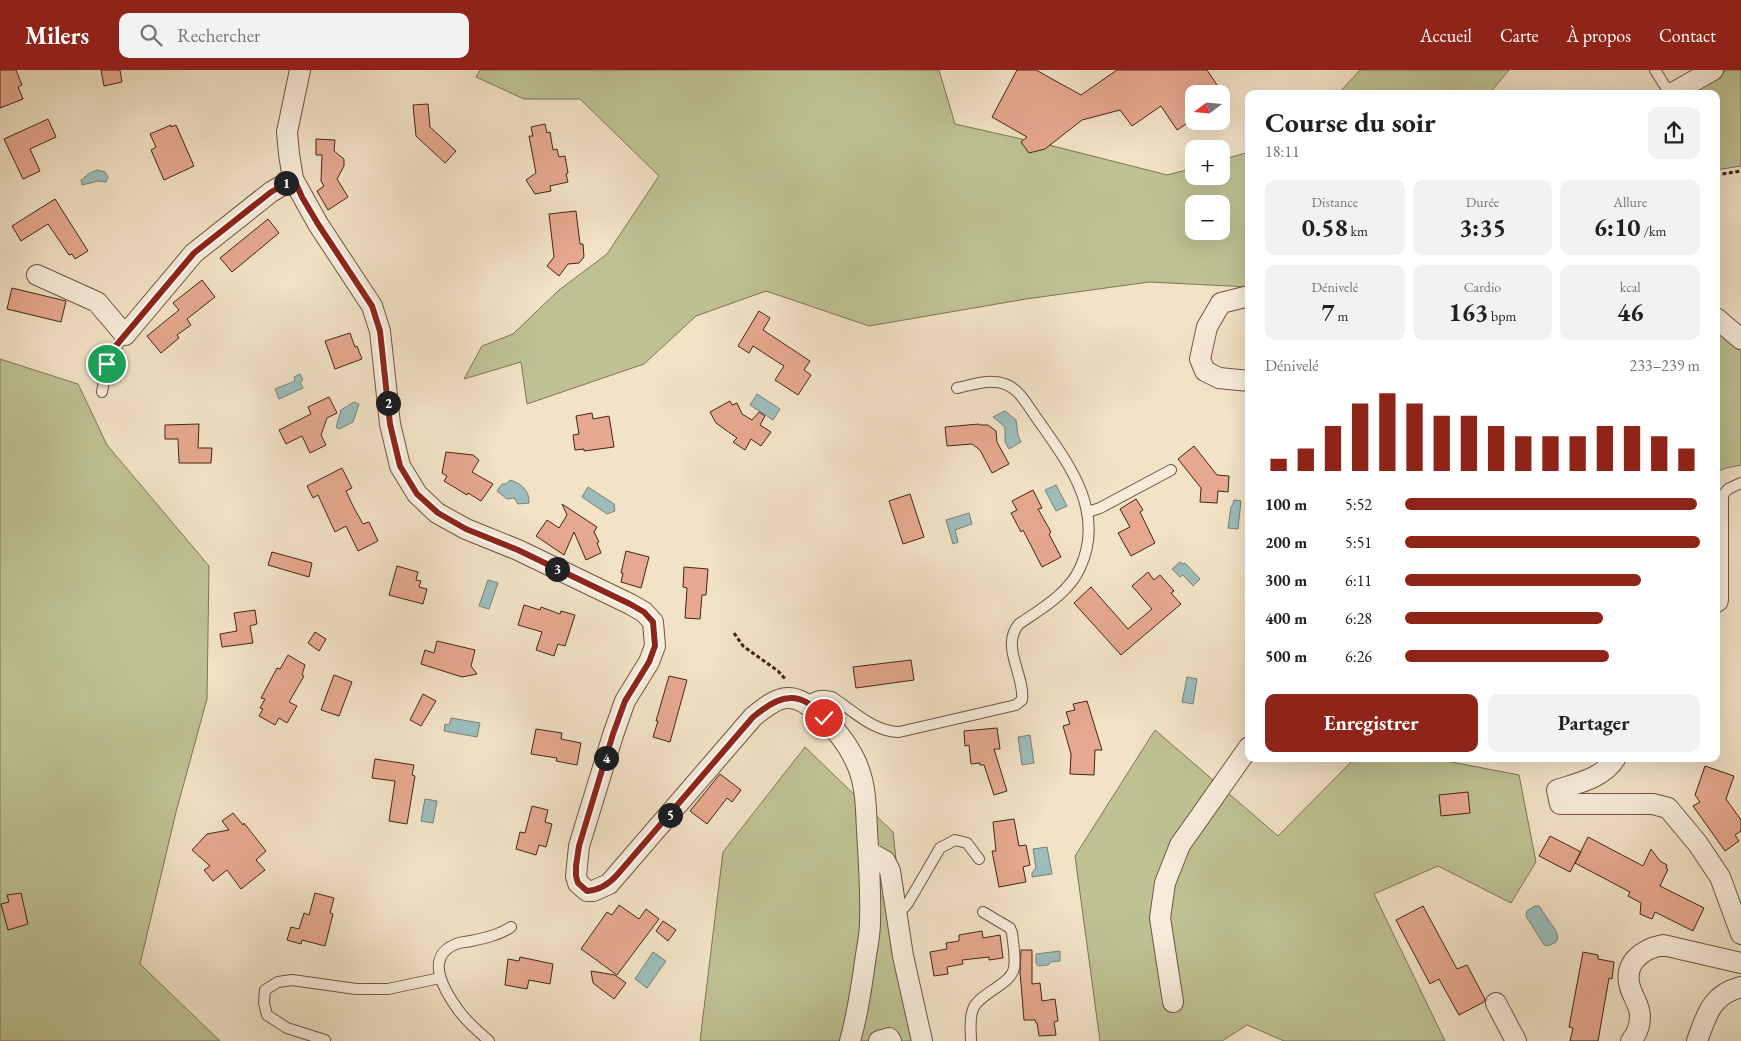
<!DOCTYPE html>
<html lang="fr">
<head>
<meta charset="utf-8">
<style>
	:root { --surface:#fff; --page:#f2f2f2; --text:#202124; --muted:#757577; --accent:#8f2418 }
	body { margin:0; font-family:"EB Garamond",serif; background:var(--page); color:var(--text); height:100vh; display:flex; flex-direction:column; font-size:19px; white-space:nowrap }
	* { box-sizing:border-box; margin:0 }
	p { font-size:16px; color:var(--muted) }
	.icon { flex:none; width:28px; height:28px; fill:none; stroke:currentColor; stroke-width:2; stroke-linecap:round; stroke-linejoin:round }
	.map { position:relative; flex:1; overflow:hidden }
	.side { position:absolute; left:1245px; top:20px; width:475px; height:672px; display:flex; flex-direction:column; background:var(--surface); border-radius:10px; box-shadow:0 5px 20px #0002 }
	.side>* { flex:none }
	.needle { width:32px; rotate:254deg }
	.controls { position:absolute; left:1185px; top:15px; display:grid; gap:10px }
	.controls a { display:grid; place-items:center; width:45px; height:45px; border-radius:10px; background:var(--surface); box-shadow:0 5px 20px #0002; font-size:25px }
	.pin { position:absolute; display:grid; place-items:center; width:42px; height:42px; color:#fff; margin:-21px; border:2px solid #fff; border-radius:50%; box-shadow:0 1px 5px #0007 }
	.km { position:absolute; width:25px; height:25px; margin:-12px; border-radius:50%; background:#222; color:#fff; font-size:14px; line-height:25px; text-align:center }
	.round { display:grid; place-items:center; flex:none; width:52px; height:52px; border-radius:10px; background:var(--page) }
	.overview { display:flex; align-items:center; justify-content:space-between; height:85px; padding:0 20px }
	h1 { font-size:28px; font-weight:700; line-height:38px }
	.stats { display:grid; grid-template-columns:repeat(3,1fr); gap:8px; height:85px; padding:5px 20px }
	.stats div { display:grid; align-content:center; border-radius:10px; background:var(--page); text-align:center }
	.stats b { font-size:25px; font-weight:700 }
	.stats small { font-size:14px; font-weight:400 }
	.stats p { font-size:14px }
	.chart { height:140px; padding:10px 20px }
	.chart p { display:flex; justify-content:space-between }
	.chart svg { width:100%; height:90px; margin-top:5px; stroke:var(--accent); stroke-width:6 }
	.action { display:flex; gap:10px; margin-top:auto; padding:10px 20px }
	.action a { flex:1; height:58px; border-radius:10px; background:var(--accent); color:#fff; font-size:20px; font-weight:700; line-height:58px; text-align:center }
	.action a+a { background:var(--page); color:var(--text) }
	ul { padding:0 20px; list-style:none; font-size:16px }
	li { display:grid; grid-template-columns:80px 60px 1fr; align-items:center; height:38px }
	li i { height:12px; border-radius:6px; background:var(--accent) }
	header { display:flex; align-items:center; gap:30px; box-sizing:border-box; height:70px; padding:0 25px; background:var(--accent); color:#fff }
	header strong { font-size:24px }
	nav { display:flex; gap:28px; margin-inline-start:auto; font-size:18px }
	.search { width:350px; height:45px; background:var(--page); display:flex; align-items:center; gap:12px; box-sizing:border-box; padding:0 18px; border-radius:10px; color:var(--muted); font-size:19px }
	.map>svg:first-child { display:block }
	.green { fill:#bec293; stroke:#807354; fill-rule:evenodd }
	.water { fill:#9cbdba; stroke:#788078 }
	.building { fill:#e6a88f; stroke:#432416 }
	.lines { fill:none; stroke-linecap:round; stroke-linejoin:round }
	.service-casing { stroke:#6f5442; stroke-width:12 }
	.minor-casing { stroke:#6f5442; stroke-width:22 }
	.path { stroke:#432416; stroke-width:3; stroke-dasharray:4 2.5; stroke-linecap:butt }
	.service { stroke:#f7ecda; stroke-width:10 }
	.minor { stroke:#f7ecda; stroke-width:20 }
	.route-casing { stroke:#fff; stroke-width:10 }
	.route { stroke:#8f2418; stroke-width:6 }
</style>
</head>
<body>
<header>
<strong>Milers</strong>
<div class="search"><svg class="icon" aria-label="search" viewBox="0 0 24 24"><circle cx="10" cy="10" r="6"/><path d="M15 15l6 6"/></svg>Rechercher</div>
<nav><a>Accueil</a><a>Carte</a><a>À propos</a><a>Contact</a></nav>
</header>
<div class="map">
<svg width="1741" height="971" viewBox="0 0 1741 971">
	<rect width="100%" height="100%" fill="#f2e2c6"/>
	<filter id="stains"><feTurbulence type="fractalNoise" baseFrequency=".004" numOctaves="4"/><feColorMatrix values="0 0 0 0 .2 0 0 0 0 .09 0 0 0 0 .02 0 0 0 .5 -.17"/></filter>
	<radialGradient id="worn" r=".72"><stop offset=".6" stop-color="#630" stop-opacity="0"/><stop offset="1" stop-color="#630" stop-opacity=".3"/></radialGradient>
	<path class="green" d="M480,0H939L955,54L1057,77L1167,105L1194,98V106H1221V90L1249,82V217L1149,212L1026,229L869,256L766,221L696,246L644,294L527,334L521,292L464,309L482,276L513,264L559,220L607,184L659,106L580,29H524L476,7ZM1194,134H1221V161H1194Z
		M1360,0H1509L1489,24H1338Z
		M1727,0H1741V96L1716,100V24H1685Z
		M1716,260L1741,282V395L1726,398L1716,402Z
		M0,289L78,314L107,375L209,496L207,629L176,742L140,894L220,971H0Z
		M1155,660L1278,766L1354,689H1436L1519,705L1536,792L1511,833L1438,796L1374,824L1445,971H1284L1247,955L1222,971H1100L1075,786Z
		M805,677L893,762L910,915L912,971H700L723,782Z"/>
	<path class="water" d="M97,100L105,102L108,107L106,112L98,111L82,115L81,110L90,103Z
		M300,304L303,310L300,312L303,318L279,329L275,319L295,311L294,307Z
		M757,324L780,339L773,350L750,335Z
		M354,332L359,334L353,352L339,359L336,357L341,340Z
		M1005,341L1016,350L1018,365L1021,372L1009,379L1005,372V357L993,347Z
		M510,410C521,413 530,421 529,433L518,434L514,428L507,429L497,421L502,414H506Z
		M1056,415L1067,436L1056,441L1045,420Z
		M588,417L614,434L615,441L607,444L582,427Z
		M1234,430L1241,431L1238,459L1228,458L1231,437L1233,434Z
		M969,443L972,454L955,460L958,472L953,474L946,450Z
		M1180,492L1183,494L1185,493L1200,509L1193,516L1183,505L1180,507L1172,499Z
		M488,510L498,513L489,539L479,536Z
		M1187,607L1197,609L1193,634L1182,632Z
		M451,648L480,653L477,667L444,661L445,654L449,655Z
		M1030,665L1034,693L1022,695L1018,667Z
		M425,729L437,731L433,753L421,751Z
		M1047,777L1052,804L1032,807V803L1036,798L1033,779Z
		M1535,836H1539L1556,861L1558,868L1556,872L1548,876L1544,875L1526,846L1527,841Z
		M1060,881V891L1051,892L1048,895L1038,896L1036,893V884Z
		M653,882L666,891L647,918L635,909Z"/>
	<path class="building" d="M0,0H16L22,15L18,17L23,29L0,38Z
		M101,0H120L122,12L104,16Z
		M1017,0H1036L1081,25L1117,0H1207L1223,24H1194V49L1177,60L1161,36L1132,56L1120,40L1082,50L1045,79L1029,83L1021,72L1027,67L992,47Z
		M428,34L430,57L456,81L445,93L416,66L413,35Z
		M48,49L56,67L30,79L40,101L23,109L4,69Z
		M545,54L547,63L550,62L553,80L557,79L559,87L565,86L568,103L566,104L568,112L550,116L551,121L535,124L526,110L536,103L529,66H533L531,57Z
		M171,55V57L176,55L194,96L164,110L151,80L156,77L150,64Z
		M316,69L335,70L334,81L344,89V96L337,109L348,127L328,140L317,121L324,116L321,111L322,85H316Z
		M55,129L88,181L75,189L72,184L69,185L48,154L21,171L12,156Z
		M576,141L580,174H583L584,187L579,193L568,194L559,206L547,196L554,187L549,144Z
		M268,149L279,163L232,202L220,188Z
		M202,210L215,227L187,249L191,255L177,265L179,268L161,283L147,266L179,240L173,233Z
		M12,218L66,231L61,252L7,239Z
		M759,241L770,248L763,260L810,291L804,300L811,305L798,325L775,310L784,296L753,276L749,283L738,276Z
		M350,263L355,277L357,276L362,289L335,299L325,271Z
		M329,327L337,343L327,348L321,365L326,375L310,383L302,366L286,374L279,360L311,344L308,337Z
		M730,331L732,335L737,333L742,344L752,350L759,342L765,346L760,355L771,362L761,376L751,369L745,380L733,372L737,368L716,353L710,342Z
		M592,343L593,349L609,346L614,377L584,381V379L575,380L573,365L579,364L576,346Z
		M199,354L198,378H212L211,393H179L178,369H165V355Z
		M979,354L980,355H988L996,361L997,372L1009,394L992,403L980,380L972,374L947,376L945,357Z
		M1194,376L1217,405L1229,406L1228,422L1218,421L1217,433L1200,432L1201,418L1178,389Z
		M446,382L473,385L479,390L472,402L493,414L481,431L468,423L467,425L444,411L447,406L442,403Z
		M342,398L352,418L346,421L354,438L363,454L369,452L378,471L358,481L346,456L335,462L318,425L313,428L307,416Z
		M1033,420L1042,438L1038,439L1051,462L1049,464L1061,487L1042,497L1023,460L1021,462L1011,443L1017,440L1012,431Z
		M910,424L924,467L903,474L889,431Z
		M1136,429L1143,440L1140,442L1155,473L1131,486L1118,463L1130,457L1120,439Z
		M562,434L597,457L594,462L599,472L597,473L601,483L586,490L574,462L564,485L536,466L547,450L559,458L567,445Z
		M626,481L649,487L641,518L621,512L623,503H621Z
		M272,482L312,493L309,507L268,495Z
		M397,496L418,502L416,510L421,511L419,517L427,519L423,534L389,525Z
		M684,497L708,499L706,525H702L700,549L685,548L687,518L683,517Z
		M1148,502L1154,510L1160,505L1174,521L1171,523L1181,534L1121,585L1074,533L1091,517L1128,559L1152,539L1132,516Z
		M524,535L540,540L541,537L560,544L561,541L575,545L565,576L558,574L554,586L536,580L542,562L518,555Z
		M255,540L257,554L250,556L253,573L222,577L220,564L237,561L234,543Z
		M315,562L326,569L319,581L308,573Z
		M437,571L475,580L471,596L477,604L462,607L421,594L425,580L434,583Z
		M288,585L305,595L302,605L304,606L289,632L297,636L287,653L279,648L275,655L259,646L263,639L260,638L265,629L261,628L277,598L280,599Z
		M911,590L914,610L856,618L853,597Z
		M334,605L352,612L339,646L321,640Z
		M669,606L687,610L670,672L653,667L658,651H656Z
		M423,624L436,631L421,656L410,650Z
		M1087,631L1102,680H1095L1094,705L1070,704L1071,684L1063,656L1070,654L1066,642L1075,640L1073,634Z
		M997,658L1000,679H994L1007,721L994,725L984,695H980V693L971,694L969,675L965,676L964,661Z
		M536,659L562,663L561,669L581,673L577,695L556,691L557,688L531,684Z
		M375,689L414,695L412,705L415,706L407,754L389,751L395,711L372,708Z
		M1705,696L1734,706L1726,729L1741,750V761L1735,765L1739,771L1725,781L1693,736L1700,732L1695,725Z
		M720,704L741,720L732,732L727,728L707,754L690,741Z
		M1468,722L1470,743L1441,746L1439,725Z
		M532,736L548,740L545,752L552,754L546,777L539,775L536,785L516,779L520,762L525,763Z
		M233,743L243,755L244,753L266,781L256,790L265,800L241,819L227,800L213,811L204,800L210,796L192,780L207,764L229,760L222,751Z
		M1014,749L1019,776L1026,775L1030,795L1023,797L1026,812L999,817L992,781H996L993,752Z
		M1550,766L1581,782L1570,802L1539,786Z
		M1588,767L1643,796L1651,779L1660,791L1667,795L1666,798L1668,799L1660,816L1704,838L1693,861L1655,842L1652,849L1640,844L1641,833L1628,826L1630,822L1575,793Z
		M21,823L28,854L8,860L1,834L9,832L7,825Z
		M315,823L334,828L330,843L333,844L325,876L302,870L301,874L287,870L291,857L299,859L304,843L309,845Z
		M619,835L639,849L646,839L659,849L617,905L581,879L607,842L612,845Z
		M1423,836L1457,899L1467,895L1485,929L1484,932L1459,945L1439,909L1430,914L1396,850Z
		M663,851L676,860L668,871L656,861Z
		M982,861L983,868L1000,865L1003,888L989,890V887L962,890L963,894L947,897L948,904L934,906L930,882L947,879L946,873L959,871V865Z
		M1021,880H1032V914L1040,913L1042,931L1055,929L1058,951L1054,952L1056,965L1039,966L1037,953H1036L1035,950H1024L1020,902Z
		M1583,882L1598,885V889L1614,892L1612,909L1609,908L1598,971H1570L1573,958L1569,957Z
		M520,887L553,894L550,914L529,910L527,919L505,915L508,889L519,891Z
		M591,901L615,905L626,913L614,929L593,913Z"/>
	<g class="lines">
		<g class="service-casing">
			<path id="service" d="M1655,0L1670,24
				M102,322C106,299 110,283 125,265
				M1088,442L1100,438L1171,400
				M1716,538L1722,534L1723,530V425L1728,419L1741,413
				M807,632C816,626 821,624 832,627C852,640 874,662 899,662L1016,635L1022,630C1025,605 1000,576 1019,554C1041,539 1069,523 1080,498C1106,442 1069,394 1038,350C1029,338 1020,319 1005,314C990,308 972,315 957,318
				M897,846L908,833L940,778L955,770L967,773L979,789
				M325,970L287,958L267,945L264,933L265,920L278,912L292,910L356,919H388L440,908
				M489,971C479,962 467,952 459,941C445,922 423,887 456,874C461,872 466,872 471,871C485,868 499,865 511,857
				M971,971C971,961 969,949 973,939C979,923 1011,915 1014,898C1016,889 1013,873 1012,863L1010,858L983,842"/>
		</g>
		<g class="minor-casing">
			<path id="minor" d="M300,0L287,62L289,84L293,109L318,154L372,236L380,261L390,354L400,396L417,424L437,443L466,459L518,480L630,534L644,542L653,552L655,576L649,592L625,631L613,665L579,776L576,806L578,813L587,821H593L609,814L753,647C778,626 792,619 818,643C833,656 847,673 855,690C866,712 866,737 867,761C869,791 871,821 870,852C870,863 868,874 866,885C862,914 858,943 850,971
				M1671,24L1713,0
				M37,205L97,232L125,265L194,183L271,122L293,109
				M1249,226L1221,233L1207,257L1200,289L1205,301L1219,308L1249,311
				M1716,248L1741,269
				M1615,689C1603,708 1578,713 1557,720L1560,734H1653L1668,738L1698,774L1720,807L1741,864
				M869,782L885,791L890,801L903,886L922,971
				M1173,932L1160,848L1165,813L1180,775L1249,677
				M1496,933L1516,971
				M879,971L889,968L891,971
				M1631,971C1637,964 1640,956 1640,946C1640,936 1633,927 1630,917C1623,893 1642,879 1663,875L1741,893
				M1697,971C1707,944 1711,925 1741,917"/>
		</g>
		<path class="path" d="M1716,105L1741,101
			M734,563L743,576L778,601L786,610"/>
		<use href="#service" class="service"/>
		<use href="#minor" class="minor"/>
	</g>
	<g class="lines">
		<g class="route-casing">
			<path id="route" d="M107,294L114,278L194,183L271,122L294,109L302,127L318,154L372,236L380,261L390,354L400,396L417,424L438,443L466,459L518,480L630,534L644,542L653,552L655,576L649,592L625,631L613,664L579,776L576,796V806L578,813L587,821C600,820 609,814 617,805L753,647C768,635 786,621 806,632C813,635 818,643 824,648"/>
		</g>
		<use href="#route" class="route"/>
	</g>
	<rect width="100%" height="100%" filter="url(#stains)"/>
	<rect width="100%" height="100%" fill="url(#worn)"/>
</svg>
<div class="controls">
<a><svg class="needle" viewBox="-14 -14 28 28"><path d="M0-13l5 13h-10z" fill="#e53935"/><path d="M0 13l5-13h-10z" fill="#757577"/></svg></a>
<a>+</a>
<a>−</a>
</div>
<div class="pin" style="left:107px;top:294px;background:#1e9e55"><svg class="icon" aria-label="arrive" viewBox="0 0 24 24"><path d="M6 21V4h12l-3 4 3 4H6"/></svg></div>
<div class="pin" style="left:824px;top:648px;background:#d93025"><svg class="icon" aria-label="check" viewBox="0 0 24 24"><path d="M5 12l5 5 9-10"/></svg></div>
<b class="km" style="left:286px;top:113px">1</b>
<b class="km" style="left:388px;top:333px">2</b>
<b class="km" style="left:557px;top:499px">3</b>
<b class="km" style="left:606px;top:688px">4</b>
<b class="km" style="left:670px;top:745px">5</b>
<section class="side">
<div class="overview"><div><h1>Course du soir</h1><p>18:11</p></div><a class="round"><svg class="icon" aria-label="share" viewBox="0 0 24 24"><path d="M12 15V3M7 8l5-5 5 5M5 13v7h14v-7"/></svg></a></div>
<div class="stats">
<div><p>Distance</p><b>0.58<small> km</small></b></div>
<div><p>Durée</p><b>3:35</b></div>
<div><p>Allure</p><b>6:10<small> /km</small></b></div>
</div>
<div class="stats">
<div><p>Dénivelé</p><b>7<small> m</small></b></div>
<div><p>Cardio</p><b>163<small> bpm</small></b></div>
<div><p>kcal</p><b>46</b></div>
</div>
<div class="chart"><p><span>Dénivelé</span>233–239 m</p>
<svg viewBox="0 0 160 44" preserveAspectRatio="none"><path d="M5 44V38M15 44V33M25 44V22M35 44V11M45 44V6M55 44V11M65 44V17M75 44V17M85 44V22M95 44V27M105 44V27M115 44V27M125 44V22M135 44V22M145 44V27M155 44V33"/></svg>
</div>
<ul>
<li><b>100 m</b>5:52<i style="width:99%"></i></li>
<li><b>200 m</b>5:51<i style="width:100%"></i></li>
<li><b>300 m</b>6:11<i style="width:80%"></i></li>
<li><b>400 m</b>6:28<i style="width:67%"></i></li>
<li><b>500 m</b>6:26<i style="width:69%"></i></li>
</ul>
<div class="action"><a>Enregistrer</a><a>Partager</a></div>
</section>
</div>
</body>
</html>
